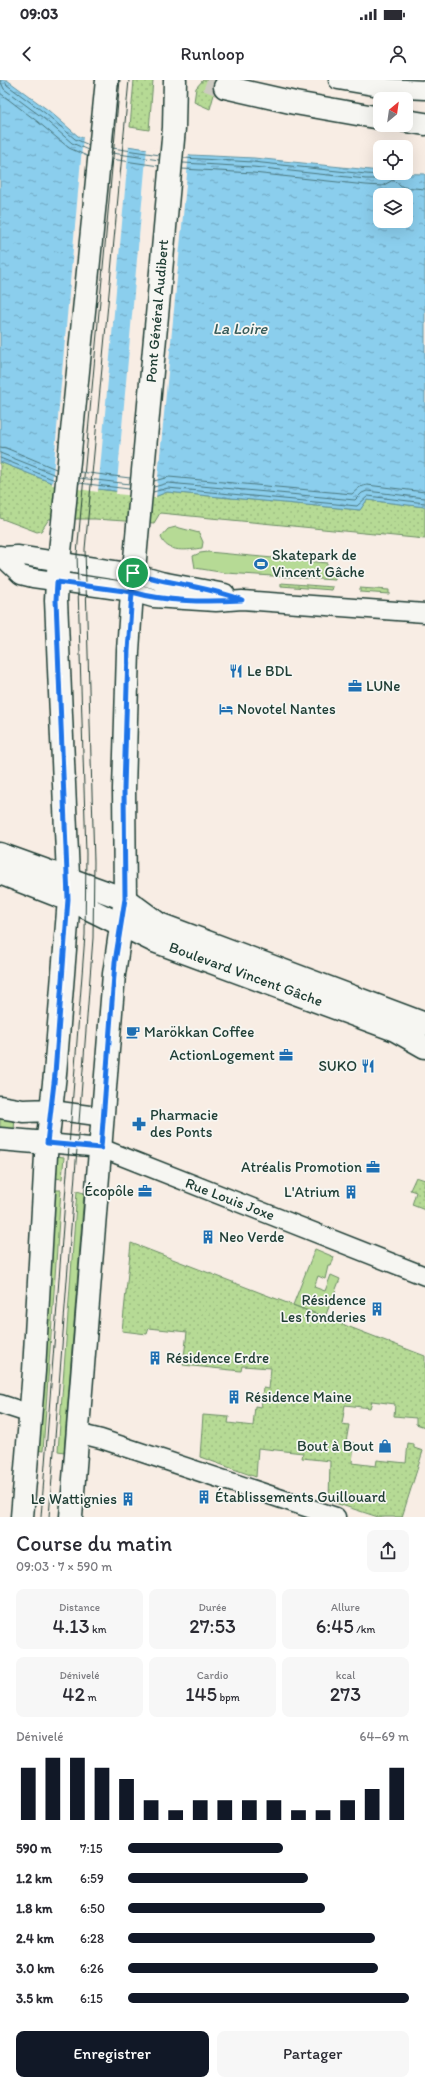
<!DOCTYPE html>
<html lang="fr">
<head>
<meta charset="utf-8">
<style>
	:root { --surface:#fff; --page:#f7f7f7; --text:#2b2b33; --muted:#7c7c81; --accent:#111827 }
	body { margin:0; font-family:Itim,sans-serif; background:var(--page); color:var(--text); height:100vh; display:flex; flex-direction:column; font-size:15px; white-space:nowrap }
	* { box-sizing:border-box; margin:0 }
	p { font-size:13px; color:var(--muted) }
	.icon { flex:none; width:22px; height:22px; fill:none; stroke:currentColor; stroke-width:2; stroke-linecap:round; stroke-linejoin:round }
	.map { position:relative; height:1437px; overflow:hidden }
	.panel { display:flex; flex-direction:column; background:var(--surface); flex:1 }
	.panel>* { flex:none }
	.needle { width:26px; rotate:29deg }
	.controls { position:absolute; left:373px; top:12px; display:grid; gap:8px }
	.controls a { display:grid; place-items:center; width:40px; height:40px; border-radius:8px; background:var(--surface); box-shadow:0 4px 16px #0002; font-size:20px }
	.pin { position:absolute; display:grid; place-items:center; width:34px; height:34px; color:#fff; margin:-17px; border:2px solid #fff; border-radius:50%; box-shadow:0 1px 4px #0007 }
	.round { display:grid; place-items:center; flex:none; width:42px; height:42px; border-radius:8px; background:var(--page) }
	.head { display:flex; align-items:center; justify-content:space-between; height:68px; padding:0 16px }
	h1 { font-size:22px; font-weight:600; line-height:30px }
	.stats { display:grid; grid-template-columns:repeat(3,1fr); gap:6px; height:68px; padding:4px 16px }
	.stats div { display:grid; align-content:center; border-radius:8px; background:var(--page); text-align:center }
	.stats b { font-size:20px; font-weight:600 }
	.stats small { font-size:11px; font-weight:400 }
	.stats p { font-size:11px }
	.chart { height:112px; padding:8px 16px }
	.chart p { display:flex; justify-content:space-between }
	.chart svg { width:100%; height:72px; margin-top:4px; stroke:var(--accent); stroke-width:6 }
	.button { display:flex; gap:8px; margin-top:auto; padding:8px 16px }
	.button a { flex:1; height:46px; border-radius:8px; background:var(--accent); color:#fff; font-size:16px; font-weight:600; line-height:46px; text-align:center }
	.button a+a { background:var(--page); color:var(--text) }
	ul { padding:0 16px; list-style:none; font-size:13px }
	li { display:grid; grid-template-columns:64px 48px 1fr; align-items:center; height:30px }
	li i { height:10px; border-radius:5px; background:var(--accent) }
	.status { display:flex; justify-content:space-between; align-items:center; height:28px; padding:0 20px; background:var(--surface); direction:ltr }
	.status svg { height:11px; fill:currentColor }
	header { display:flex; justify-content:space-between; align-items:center; height:52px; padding:0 16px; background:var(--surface); font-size:18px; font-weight:600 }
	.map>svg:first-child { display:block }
	.grass { fill:#b6da95; stroke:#6a8c64 }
	.park { fill:url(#park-dots); stroke:#6a8c64 }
	.water { fill:url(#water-ripples); stroke:#6094a3; fill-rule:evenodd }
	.pier { fill:#f8ede4 }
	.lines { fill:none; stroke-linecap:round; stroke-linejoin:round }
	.shore { stroke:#4a777e; stroke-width:1 }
	.primary-tunnel { stroke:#cdcac1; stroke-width:22; stroke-dasharray:22 11; stroke-linecap:butt }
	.street-casing { stroke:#1f3d34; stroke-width:21 }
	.secondary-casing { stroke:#1f3d34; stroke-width:25 }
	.primary-casing { stroke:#1f3d34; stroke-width:25 }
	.street { stroke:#f6f6f2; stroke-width:18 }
	.secondary { stroke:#f6f6f2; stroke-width:22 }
	.primary { stroke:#f6f6f2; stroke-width:22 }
	.tram { stroke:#1f3d34; stroke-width:1 }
	.route-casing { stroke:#fff; stroke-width:8 }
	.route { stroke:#1a73e8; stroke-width:5 }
	.labels { text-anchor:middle; stroke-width:3.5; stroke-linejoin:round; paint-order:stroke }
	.street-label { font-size:15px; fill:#1f3d34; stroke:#f6f6f2 }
	.poi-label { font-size:15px; fill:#1f3d34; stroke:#f6f6f2; text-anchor:start }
	.water-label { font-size:16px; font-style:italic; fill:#355a59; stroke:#f6f6f2 }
</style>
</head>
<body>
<div class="status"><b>09:03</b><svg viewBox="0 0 49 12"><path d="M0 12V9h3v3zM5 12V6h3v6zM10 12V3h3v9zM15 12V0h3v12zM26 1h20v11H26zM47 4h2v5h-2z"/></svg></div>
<header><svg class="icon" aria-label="back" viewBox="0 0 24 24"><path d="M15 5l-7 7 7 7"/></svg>Runloop<svg class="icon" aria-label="person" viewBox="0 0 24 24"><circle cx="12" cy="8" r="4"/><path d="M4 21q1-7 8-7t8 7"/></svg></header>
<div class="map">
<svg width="425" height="1437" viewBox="0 0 425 1437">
	<defs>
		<pattern id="park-dots" width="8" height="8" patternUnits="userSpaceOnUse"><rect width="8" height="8" fill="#b6da95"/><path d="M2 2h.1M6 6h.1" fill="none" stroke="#9cbc81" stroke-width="1.8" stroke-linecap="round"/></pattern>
		<pattern id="water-ripples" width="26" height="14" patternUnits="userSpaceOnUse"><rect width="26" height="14" fill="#8bceed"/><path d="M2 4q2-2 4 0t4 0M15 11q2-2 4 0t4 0" fill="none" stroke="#71a8c1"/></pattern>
	</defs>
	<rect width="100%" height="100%" fill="#f8ede4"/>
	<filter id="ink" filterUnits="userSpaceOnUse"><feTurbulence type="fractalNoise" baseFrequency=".025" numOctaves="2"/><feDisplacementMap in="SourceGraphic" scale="8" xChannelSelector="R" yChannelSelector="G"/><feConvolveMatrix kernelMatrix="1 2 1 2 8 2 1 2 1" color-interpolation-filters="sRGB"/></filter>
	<g filter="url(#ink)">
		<path class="grass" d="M176,447L199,453L203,462L202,468C188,470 167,474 161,457L168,449Z
			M208,472L327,483V486L335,489V500L226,493L195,488L193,476L200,473Z
			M0,1033L15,1035L14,1052L0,1050Z
			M56,1076L64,1077L62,1099L55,1098Z
			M54,1110H61L43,1371L36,1370Z
			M77,1111L84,1113L64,1372L58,1371Z
			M315,1169L334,1177L331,1186H328L325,1199L318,1196L314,1207L325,1211L331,1195L340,1199L325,1237L293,1225Z"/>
		<path class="park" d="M134,0H153L149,50L130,47Z
			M203,0H218L210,29L194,22L196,8Z
			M0,382L55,404L157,416L167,412L360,430L367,420L425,427V459L160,433L154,443L95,439H49L41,451L37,452L0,438Z
			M281,503L333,507L332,510L281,506Z
			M360,508L389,510V514L360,512Z
			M416,1097L425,1100L423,1115L425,1116V1130L412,1125L416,1112L410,1110Z
			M131,1163L425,1276V1347L416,1344V1338L394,1336L395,1324L372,1321L370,1328L345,1325L342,1344L349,1345L346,1362L354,1363L352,1383L376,1386L377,1380L406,1383L408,1363L414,1364V1368L423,1371L402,1437H378L329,1421L330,1381L302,1378L303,1373L258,1368L256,1397L200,1377L203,1335L229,1337L228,1343L253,1346L255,1326L261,1327L263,1308L269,1309L271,1288L242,1286L241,1291L183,1285L187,1252L149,1248L147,1254L122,1251Z"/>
		<path class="water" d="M0,0H7L48,30L78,56L91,61L191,75L254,78L380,91V93L425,94V427L367,420L360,430L167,412L157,416L55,404L0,382ZM380,115H406V141H380Z"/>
		<path class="pier" d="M83,56L92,59L129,65L98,412L52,405Z
			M147,67L189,73L156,418L116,414Z"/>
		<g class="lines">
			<path class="shore" d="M0,0L4,9L42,37L72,63L88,70
				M5,0L7,5L45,33L75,59L89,65
				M0,13L38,42L69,68L87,76
				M112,68L160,75
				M112,73L159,80
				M183,78L253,82L366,94L380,95L383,93
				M111,79L159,86
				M183,83L253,87L366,99H382L389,93
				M182,89L253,93L366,105L382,106L393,100L403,107L425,109
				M0,367L6,368L56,389
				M0,373L56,395
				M0,378L55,400
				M80,392L130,398
				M79,398L130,404
				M154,401L169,397L352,414L360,407L367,405L425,412
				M79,403L129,409
				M154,407L168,403L355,420L362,413L367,411L425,418
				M153,412L168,408L357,426L368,416L425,423"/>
			<path class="primary-tunnel" d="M207,0L225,7"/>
			<g class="street-casing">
				<path id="street" d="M338,0L385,8L425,10
					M0,475L21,495L33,498L132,512L153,518L216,522L242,520L425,533
					M3,476L17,475L133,493L161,501L225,513
					M52,1030L104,1037
					M47,1063L101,1068L425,1196
					M0,1324L31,1334
					M77,1353L101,1359L336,1437"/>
			</g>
			<g class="secondary-casing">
				<path id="secondary" d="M0,1027L23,1031L52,1030
					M0,1059L47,1063
					M22,1437L34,1291L46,1075L55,994L69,819L56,520L57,502L107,0
					M71,1437L114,894L125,819L124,709L128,571L132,512L174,48L175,0"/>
			</g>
			<g class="primary-casing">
				<path id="primary" d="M225,7L295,23L380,38
					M406,41L425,44
					M0,774L125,819L159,844L425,944
					M0,793L77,823L154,861L395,950L425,967"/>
			</g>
			<use href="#street" class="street"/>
			<use href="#secondary" class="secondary"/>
			<use href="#primary" class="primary"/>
			<path class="tram" d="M41,1437L85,855L86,774L77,474L120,0
				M49,1437L93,858L94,782L85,469L129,0"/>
		</g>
	</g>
	<g class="lines" filter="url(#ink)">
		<g class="route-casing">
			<path id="route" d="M133,493L132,512L57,502L56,520L68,819L55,994L47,1063L101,1068L115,882L125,819L124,709L128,571L132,512C167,522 205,522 242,520C207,506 169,504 133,493"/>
		</g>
		<use href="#route" class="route"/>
	</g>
	<defs>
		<g id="stadium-bare" transform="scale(1.08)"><path d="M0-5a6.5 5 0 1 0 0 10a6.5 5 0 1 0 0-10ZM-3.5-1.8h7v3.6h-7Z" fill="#1f6fb2" stroke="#f6f6f2" stroke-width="2.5" paint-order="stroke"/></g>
		<g id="restaurant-bare" transform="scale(1.08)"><path d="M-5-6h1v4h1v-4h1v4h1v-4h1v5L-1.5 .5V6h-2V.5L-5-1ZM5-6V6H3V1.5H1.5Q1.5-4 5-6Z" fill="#1f6fb2" stroke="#f6f6f2" stroke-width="2.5" paint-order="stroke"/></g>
		<g id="office-bare" transform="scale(1.08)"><path d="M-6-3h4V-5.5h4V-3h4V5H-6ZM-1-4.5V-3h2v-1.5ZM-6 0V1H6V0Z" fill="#1f6fb2" stroke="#f6f6f2" stroke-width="2.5" paint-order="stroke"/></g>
		<g id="hotel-bare" transform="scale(1.08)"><path d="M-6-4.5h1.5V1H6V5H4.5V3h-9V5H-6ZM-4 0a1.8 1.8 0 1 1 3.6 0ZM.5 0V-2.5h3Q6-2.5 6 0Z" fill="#1f6fb2" stroke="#f6f6f2" stroke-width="2.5" paint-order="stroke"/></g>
		<g id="cafe-bare" transform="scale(1.08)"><path d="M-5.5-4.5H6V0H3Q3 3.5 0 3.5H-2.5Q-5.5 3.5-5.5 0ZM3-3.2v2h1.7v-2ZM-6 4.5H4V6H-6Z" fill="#1f6fb2" stroke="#f6f6f2" stroke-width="2.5" paint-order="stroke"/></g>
		<g id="pharmacy-bare" transform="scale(1.08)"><path d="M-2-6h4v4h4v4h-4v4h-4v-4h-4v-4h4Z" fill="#1f6fb2" stroke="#f6f6f2" stroke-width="2.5" paint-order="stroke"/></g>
		<g id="building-bare" transform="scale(1.08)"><path d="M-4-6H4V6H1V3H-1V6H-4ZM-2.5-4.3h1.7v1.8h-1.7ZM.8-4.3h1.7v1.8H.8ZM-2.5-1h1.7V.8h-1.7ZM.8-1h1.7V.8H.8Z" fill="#1f6fb2" stroke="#f6f6f2" stroke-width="2.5" paint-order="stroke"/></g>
		<g id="shop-bare" transform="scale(1.08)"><path d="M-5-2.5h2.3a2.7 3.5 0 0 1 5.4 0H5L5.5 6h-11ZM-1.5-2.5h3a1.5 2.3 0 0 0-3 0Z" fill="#1f6fb2" stroke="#f6f6f2" stroke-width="2.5" paint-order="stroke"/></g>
	</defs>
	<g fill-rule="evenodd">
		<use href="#stadium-bare" x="261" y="484"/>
		<use href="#restaurant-bare" x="236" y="591"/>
		<use href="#office-bare" x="355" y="606"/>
		<use href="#hotel-bare" x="226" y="629"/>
		<use href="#cafe-bare" x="133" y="952"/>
		<use href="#office-bare" x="286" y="975"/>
		<use href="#restaurant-bare" x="368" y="986"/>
		<use href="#pharmacy-bare" x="139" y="1044"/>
		<use href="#office-bare" x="373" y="1087"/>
		<use href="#office-bare" x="145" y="1111"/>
		<use href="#building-bare" x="351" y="1112"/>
		<use href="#building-bare" x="208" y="1157"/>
		<use href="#building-bare" x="377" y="1229"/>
		<use href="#building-bare" x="155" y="1278"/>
		<use href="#building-bare" x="234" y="1317"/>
		<use href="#shop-bare" x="385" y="1366"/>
		<use href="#building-bare" x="204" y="1417"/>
		<use href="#building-bare" x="128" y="1419"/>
	</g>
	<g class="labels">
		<g class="street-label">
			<text transform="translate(157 231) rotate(-85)" y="5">Pont Général Audibert</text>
			<text transform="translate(246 894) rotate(20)" y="5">Boulevard Vincent Gâche</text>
			<text transform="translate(230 1119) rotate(21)" y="5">Rue Louis Joxe</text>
		</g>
		<g class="poi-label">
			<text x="272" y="480">Skatepark de<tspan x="272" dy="17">Vincent Gâche</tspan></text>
			<text x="247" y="596">Le BDL</text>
			<text x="366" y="611">LUNe</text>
			<text x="237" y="634">Novotel Nantes</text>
			<text x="144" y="957">Marökkan Coffee</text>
			<text x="275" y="980" text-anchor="end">ActionLogement</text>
			<text x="357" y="991" text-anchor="end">SUKO</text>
			<text x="150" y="1040">Pharmacie<tspan x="150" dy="17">des Ponts</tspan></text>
			<text x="362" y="1092" text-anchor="end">Atréalis Promotion</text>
			<text x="134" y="1116" text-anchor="end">Écopôle</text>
			<text x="340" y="1117" text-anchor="end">L'Atrium</text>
			<text x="219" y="1162">Neo Verde</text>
			<text x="366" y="1225" text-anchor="end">Résidence<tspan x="366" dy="17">Les fonderies</tspan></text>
			<text x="166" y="1283">Résidence Erdre</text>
			<text x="245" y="1322">Résidence Maine</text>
			<text x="374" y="1371" text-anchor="end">Bout à Bout</text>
			<text x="215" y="1422">Établissements Guillouard</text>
			<text x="117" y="1424" text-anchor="end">Le Wattignies</text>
		</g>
		<g class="water-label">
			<text x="240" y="254">La Loire</text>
		</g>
	</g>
</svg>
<div class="controls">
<a><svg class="needle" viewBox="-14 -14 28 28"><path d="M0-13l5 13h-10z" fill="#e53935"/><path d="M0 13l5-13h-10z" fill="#7c7c81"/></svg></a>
<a><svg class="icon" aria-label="locate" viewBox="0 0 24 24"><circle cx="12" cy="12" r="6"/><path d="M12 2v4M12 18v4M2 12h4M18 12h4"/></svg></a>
<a><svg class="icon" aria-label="layers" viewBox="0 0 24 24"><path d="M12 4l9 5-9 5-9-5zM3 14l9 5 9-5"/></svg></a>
</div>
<div class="pin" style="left:133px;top:493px;background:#1e9e55"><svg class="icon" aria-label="arrive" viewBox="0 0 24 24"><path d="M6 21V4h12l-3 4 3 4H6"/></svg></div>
</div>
<section class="panel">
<div class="head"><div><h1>Course du matin</h1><p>09:03 · 7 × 590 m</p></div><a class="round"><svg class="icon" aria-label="share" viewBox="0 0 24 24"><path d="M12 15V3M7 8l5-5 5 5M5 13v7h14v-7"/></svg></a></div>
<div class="stats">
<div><p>Distance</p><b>4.13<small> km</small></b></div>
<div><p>Durée</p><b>27:53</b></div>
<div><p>Allure</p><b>6:45<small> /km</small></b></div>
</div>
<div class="stats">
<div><p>Dénivelé</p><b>42<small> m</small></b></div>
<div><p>Cardio</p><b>145<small> bpm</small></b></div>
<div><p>kcal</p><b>273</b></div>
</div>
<div class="chart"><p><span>Dénivelé</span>64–69 m</p>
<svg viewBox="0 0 160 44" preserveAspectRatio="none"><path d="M5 44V12M15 44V6M25 44V6M35 44V12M45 44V19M55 44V32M65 44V38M75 44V32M85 44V32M95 44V32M105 44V32M115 44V38M125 44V38M135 44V32M145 44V25M155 44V12"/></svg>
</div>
<ul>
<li><b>590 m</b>7:15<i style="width:55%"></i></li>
<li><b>1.2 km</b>6:59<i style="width:64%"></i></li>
<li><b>1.8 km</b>6:50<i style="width:70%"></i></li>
<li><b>2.4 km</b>6:28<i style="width:88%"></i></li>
<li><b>3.0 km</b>6:26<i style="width:89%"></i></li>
<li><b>3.5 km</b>6:15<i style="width:100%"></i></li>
</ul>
<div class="button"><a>Enregistrer</a><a>Partager</a></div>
</section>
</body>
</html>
